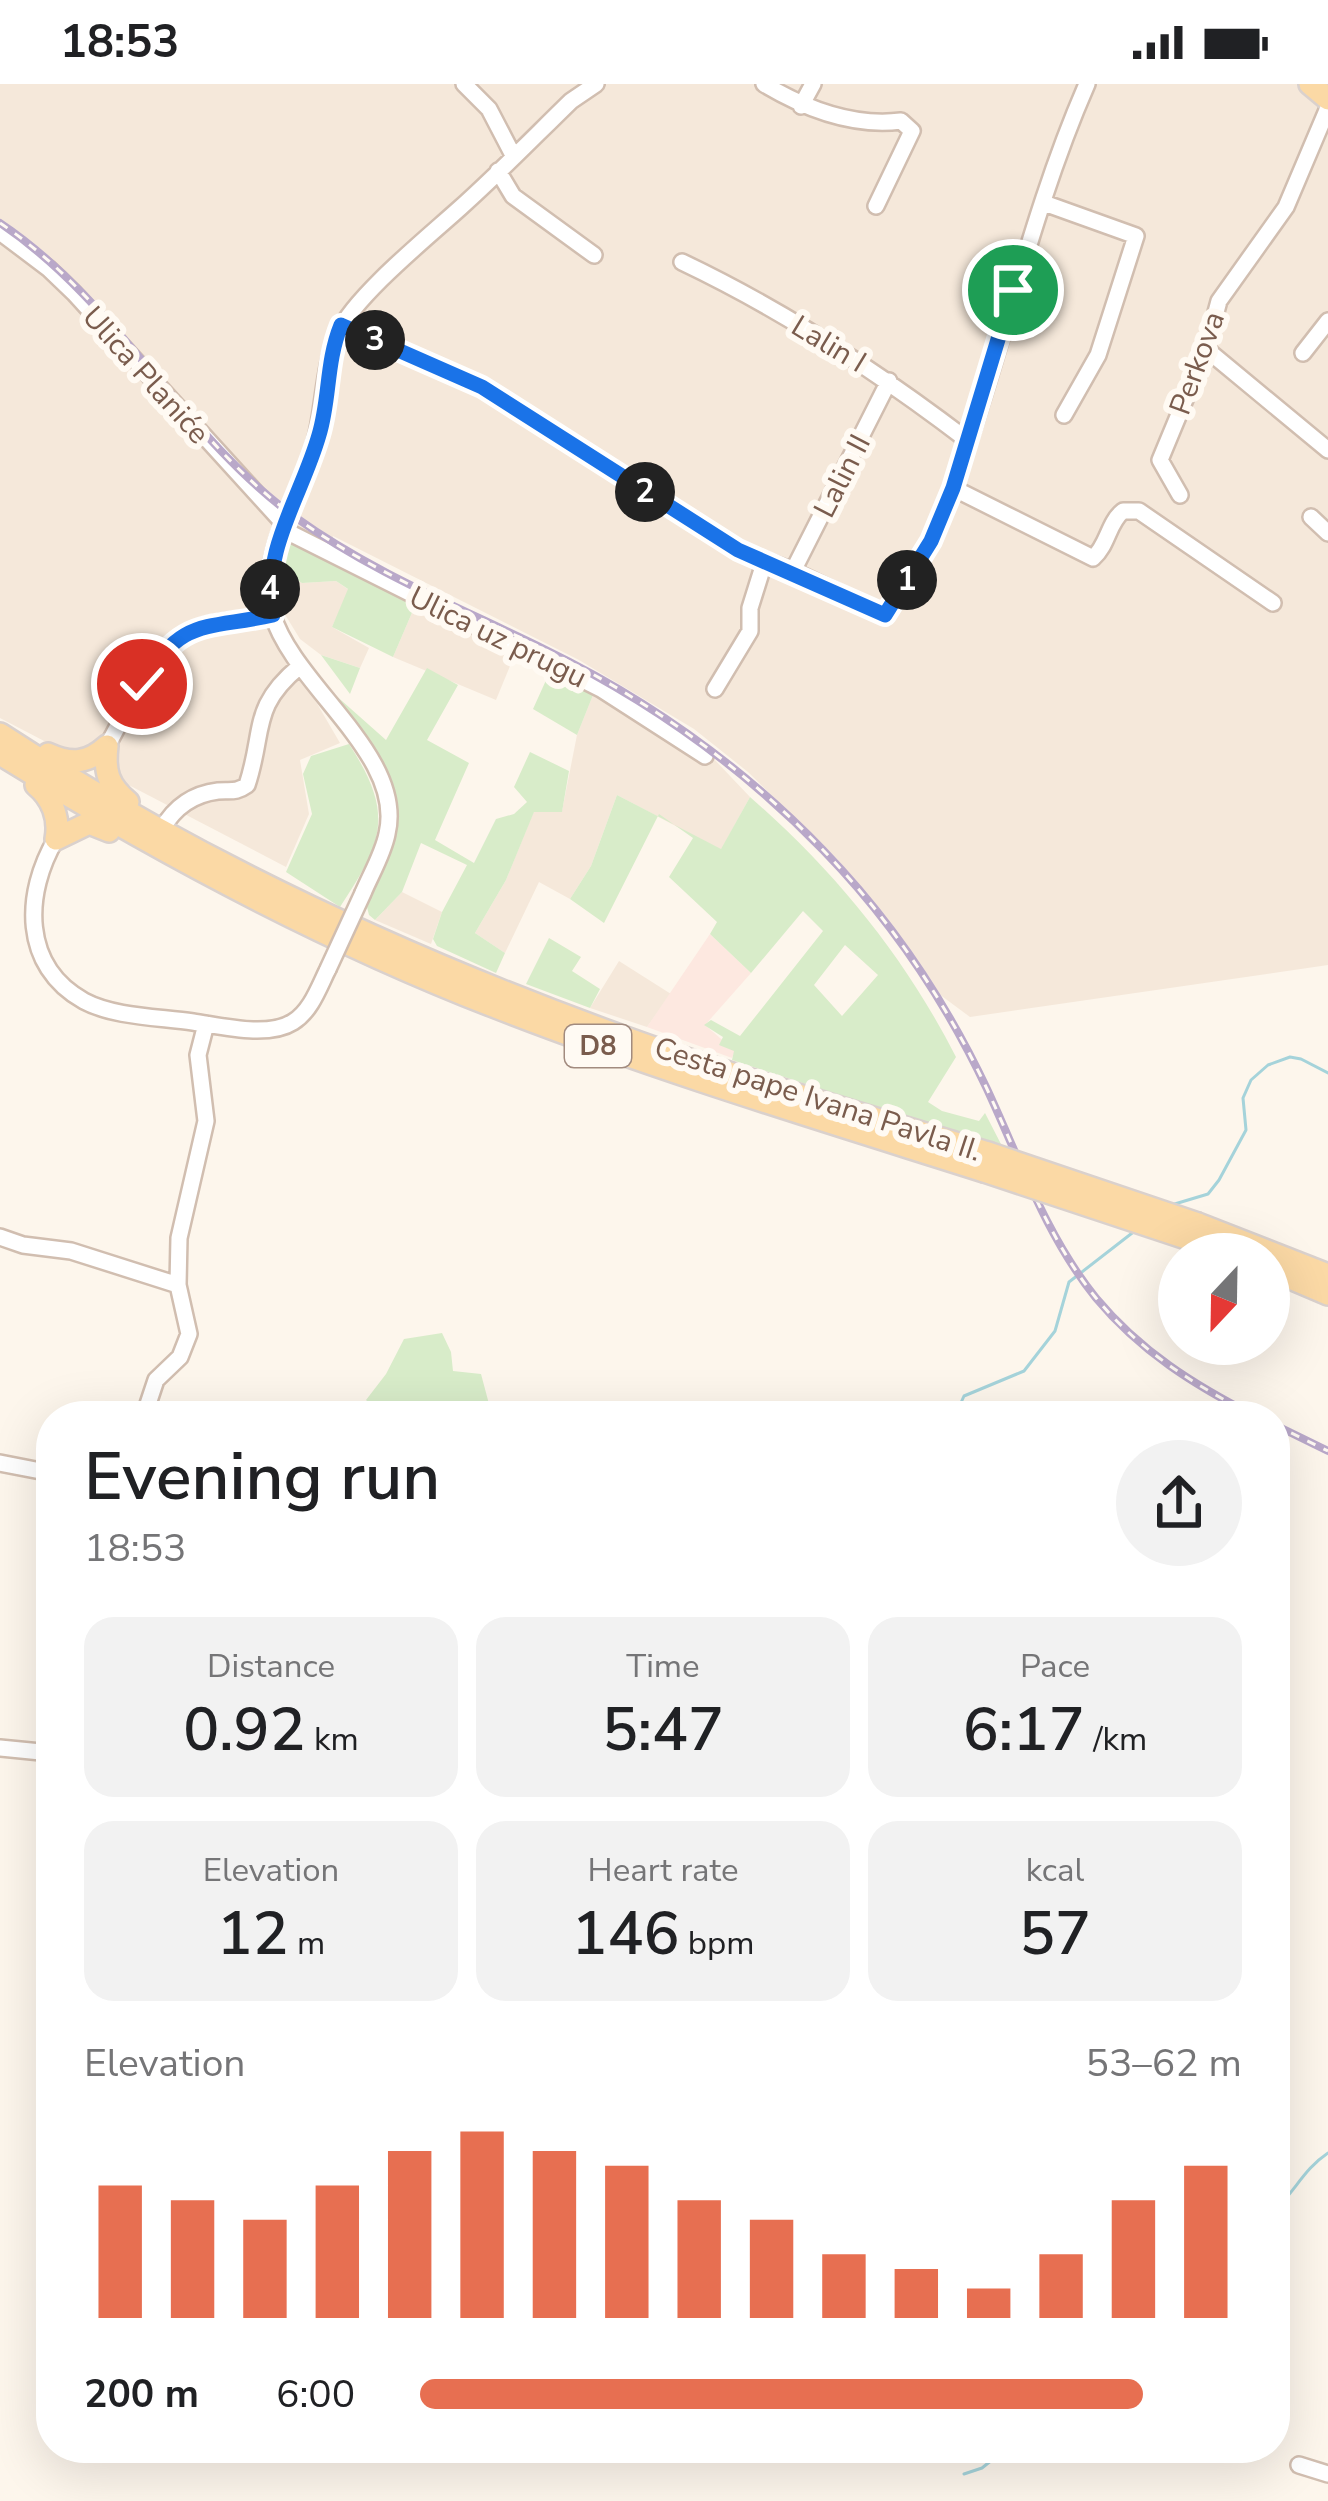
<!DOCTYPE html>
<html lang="en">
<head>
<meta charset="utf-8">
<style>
	:root { --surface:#fff; --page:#f2f2f2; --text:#202124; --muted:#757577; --accent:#e76f51 }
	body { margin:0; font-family:"Nunito Sans",sans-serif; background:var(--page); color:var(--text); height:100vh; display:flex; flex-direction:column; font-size:45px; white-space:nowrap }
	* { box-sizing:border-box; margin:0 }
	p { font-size:39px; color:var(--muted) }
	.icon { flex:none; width:66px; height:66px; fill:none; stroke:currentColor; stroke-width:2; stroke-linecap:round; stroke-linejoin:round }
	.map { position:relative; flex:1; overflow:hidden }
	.panel { position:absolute; left:36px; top:1317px; width:1254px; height:1062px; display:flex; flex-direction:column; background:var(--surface); border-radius:48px; box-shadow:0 12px 48px #0002 }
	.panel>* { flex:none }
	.needle { width:78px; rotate:202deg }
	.buttons { position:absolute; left:1158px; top:1149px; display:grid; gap:24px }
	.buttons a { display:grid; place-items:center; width:132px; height:132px; border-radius:50%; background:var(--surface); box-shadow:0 12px 48px #0002; font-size:60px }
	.pin { position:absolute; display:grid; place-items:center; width:102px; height:102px; color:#fff; margin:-51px; border:6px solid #fff; border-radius:50%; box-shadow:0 3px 12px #0007 }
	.km { position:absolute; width:60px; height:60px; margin:-30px; border-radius:50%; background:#222; color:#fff; font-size:33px; line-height:60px; text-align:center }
	.round { display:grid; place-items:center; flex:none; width:126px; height:126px; border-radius:63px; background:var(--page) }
	.headline { display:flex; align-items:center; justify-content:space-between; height:204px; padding:0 48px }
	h1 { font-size:66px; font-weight:600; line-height:90px }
	.stats { display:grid; grid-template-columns:repeat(3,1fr); gap:18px; height:204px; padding:12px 48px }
	.stats div { display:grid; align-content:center; border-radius:30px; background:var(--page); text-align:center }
	.stats b { font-size:60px; font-weight:600 }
	.stats small { font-size:33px; font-weight:400 }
	.stats p { font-size:33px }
	.chart { height:336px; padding:24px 48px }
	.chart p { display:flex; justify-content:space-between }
	.chart svg { width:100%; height:216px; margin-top:12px; stroke:var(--accent); stroke-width:6 }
	ul { padding:0 48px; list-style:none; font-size:39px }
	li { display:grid; grid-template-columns:192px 144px 1fr; align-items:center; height:90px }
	li i { height:30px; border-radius:15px; background:var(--accent) }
	.status { display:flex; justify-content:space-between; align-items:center; height:84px; padding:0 60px; background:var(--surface); direction:ltr }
	.status svg { height:33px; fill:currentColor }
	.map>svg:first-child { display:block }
	.residential { fill:#f5e8da }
	.commercial { fill:#fde8e0 }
	.green { fill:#d8ecc9; fill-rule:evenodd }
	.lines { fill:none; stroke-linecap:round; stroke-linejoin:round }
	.stream { stroke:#a5d3da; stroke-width:3 }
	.minor-casing { stroke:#d1beb0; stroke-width:20 }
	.major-casing { stroke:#dad1cd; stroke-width:26 }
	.minor { stroke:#fff; stroke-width:15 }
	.major { stroke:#fbd9a5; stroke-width:21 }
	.rail-casing { stroke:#b9a8c9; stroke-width:8 }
	.rail { stroke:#fffaf3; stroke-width:3; stroke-dasharray:9; stroke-linecap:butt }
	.minor-bridge-casing { stroke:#d1beb0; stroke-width:20; stroke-linecap:butt }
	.major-bridge-casing { stroke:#dad1cd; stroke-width:26; stroke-linecap:butt }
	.minor-bridge { stroke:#fff; stroke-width:15 }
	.major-bridge { stroke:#fbd9a5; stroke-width:21 }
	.route-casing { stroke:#fff; stroke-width:24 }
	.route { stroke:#1a73e8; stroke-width:15 }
	.labels { text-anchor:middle; stroke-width:12; stroke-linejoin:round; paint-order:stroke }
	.shield { fill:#fffaf3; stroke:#a28b7f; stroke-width:3 }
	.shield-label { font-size:27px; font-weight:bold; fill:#7a5c4d }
	.street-label { font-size:30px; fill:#7a5c4d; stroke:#fffaf3 }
</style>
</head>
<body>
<div class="status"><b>18:53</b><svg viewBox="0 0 49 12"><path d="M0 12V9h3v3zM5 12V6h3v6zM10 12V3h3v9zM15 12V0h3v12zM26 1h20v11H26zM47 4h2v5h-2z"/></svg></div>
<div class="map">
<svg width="1328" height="2417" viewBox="0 0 1328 2417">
	<rect width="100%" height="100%" fill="#fdf6ec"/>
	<path class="residential" d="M0,0H1328V881L970,933L939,910L875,820L837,775L748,688L694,645L579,576L333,452V468L277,444L266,532L340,659L300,676L309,730L286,783L0,634Z
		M277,484L302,499L336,497L349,506L332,543L369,564L360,584L321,571L300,555L281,524Z
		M417,517L517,565L496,616L393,573Z
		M595,606L712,673L750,713L721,766L617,711L591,782L570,815L539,798L505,869L475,849L506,796L534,727H562L577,651Z
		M402,808L442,828L431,860L375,836Z
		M619,877L671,910L647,943L590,924Z"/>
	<path class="commercial" d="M710,850L751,889L705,941L735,967L732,974L647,943Z"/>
	<path class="green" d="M287,454L417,517L393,573L332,543L348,505L336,497L302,499L277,484Z
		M321,571L360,584L350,610Z
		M552,583L595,606L577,651L533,625Z
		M427,584L458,601L427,656L469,679L435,756L474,779L496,735L514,730L527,718L514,703L530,668L569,687L562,728H534L506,796L475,849L505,869L496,889L437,862L433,855L442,828L467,781L421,759L402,808L375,836L369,831L367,823C419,711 401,704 333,609L386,656Z
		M349,660C394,729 384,757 340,823L286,788L312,730L303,690L311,672Z
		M617,711L721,765L750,713C835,787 905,873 956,973L928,1018L942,1027L979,1037L985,1029L1003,1064L732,976L734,967L719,961L723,953L704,941L711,936L740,952L823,847L803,827L751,889L710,850L717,838L669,793L693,754L659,730L604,839L570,815L591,782ZM845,861L878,891L842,932L814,901Z
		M549,854L581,873L572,887L600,905L590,924L526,900Z
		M442,1249L451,1268L453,1287L481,1290L489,1320L383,1332L366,1316L386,1290L404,1255Z"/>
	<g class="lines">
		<path class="stream" d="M1168,1122L1208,1110L1219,1096L1246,1046L1243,1014L1251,996L1268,981L1290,973L1301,975L1328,989
			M955,1332L964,1312L1024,1287L1055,1247L1069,1198L1136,1146
			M1275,2141V2126C1296,2106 1304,2085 1328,2069
			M964,2390L982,2384L1007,2364"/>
		<g class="minor-casing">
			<path id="minor" d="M464,0L489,25L514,73
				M764,0C804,24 853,43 901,37L912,47L876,122
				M801,22L813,0
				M498,87L513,112L594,171
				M1044,119L1136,152L1098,271L1064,331
				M0,148L49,185L74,209L285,441
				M682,178C783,226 878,288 967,356
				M341,241L482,303L738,467L793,487L885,531C901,505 921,480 933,452C995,306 1023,146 1087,0
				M1206,265L1328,366
				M1303,269L1328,237
				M953,404L1093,474C1108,461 1108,439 1123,427H1139L1273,519
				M1180,411L1160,376L1206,265L1219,217L1286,123L1328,24
				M1311,433L1328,449
				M284,446L601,605L705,672
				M793,487L889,297
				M715,605L750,547V524L765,476
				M107,662C131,621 151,562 198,544C222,535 248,537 273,531
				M162,745C174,724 193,710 218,707C231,706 236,709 247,701C265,647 250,623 300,582
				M56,755C24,809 21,882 84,917C114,933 159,933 193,938C221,942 268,954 293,938C311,927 319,903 328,885
				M363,809C371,790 383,770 387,750C406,671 293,602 272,529C259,481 291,423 308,380C326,335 320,289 339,248C354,213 429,152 460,124C498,90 534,53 571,17L596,0
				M0,1153L23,1161L71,1167L178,1201
				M144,1332L156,1296L180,1273L189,1250L178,1201L179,1154L206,1037L198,971L206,940
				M0,1379L51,1389
				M0,1664L51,1669
				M1299,2381L1328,2390"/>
		</g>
		<g class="major-casing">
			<path id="major" d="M1310,0L1328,15
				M0,650C201,781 422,882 648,962C760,1001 874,1034 988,1069
				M107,662C104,688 108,701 128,718
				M0,670C157,767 321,855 493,922C654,985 820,1035 984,1087
				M48,670C72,681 88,679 107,662
				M36,701C52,714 60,734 56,755
				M56,755L89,739L109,747
				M1198,1140L1328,1191
				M1198,1158L1229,1170
				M1269,1185L1328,1210"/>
		</g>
		<use href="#minor" class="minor"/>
		<use href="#major" class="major"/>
		<g class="rail-casing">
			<path id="rail" d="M0,139C118,218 182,351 295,433C371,488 461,524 544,565C649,616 742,682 823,766C890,835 946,918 987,1005C1020,1076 1046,1152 1096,1214C1140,1267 1194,1301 1255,1332
				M1275,1341L1328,1367"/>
		</g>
		<use href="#rail" class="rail"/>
		<g class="minor-bridge-casing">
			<path id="minor-bridge" d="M328,885L363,809"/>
		</g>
		<g class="major-bridge-casing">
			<path id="major-bridge" d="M988,1069L1198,1140
				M984,1087L1198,1158"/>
		</g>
		<use href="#minor-bridge" class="minor-bridge"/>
		<use href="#major-bridge" class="major-bridge"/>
	</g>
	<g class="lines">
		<g class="route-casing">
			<path id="route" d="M142,600C182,532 206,546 273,531C261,467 302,411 319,351C330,315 326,278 341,241L482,303L738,466L885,531L931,457L953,404L1013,206"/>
		</g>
		<use href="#route" class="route"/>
	</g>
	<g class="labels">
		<rect class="shield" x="565" y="941" width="66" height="42" rx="9"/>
		<g class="shield-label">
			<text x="598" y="971">D8</text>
		</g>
		<g class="street-label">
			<text transform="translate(829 260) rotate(31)" y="10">Lalin I</text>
			<text transform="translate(1197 279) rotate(-70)" y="10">Perkova</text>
			<text transform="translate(146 291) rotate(48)" y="10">Ulica Planiće</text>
			<text transform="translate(842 392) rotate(-63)" y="10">Lalin II</text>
			<text transform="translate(498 553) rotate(26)" y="10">Ulica uz prugu</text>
			<text transform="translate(818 1015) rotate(18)" y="10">Cesta pape Ivana Pavla II.</text>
		</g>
	</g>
</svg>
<div class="buttons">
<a><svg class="needle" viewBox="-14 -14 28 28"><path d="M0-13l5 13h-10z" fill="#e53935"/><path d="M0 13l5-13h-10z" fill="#757577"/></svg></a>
</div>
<div class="pin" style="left:1013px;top:206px;background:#1e9e55"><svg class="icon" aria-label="arrive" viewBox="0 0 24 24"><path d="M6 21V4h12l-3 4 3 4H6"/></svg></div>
<div class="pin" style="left:142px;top:600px;background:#d93025"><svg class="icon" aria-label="check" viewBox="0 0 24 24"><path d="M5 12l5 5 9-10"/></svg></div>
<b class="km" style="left:907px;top:496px">1</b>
<b class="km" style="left:645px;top:408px">2</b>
<b class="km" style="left:375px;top:256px">3</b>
<b class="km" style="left:270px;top:505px">4</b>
<section class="panel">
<div class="headline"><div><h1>Evening run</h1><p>18:53</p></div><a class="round"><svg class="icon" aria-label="share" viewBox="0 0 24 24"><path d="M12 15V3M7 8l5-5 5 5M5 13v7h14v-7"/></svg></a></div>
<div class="stats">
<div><p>Distance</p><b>0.92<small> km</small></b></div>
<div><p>Time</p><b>5:47</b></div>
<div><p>Pace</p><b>6:17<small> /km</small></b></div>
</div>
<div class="stats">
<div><p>Elevation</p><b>12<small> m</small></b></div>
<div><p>Heart rate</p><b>146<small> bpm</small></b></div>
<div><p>kcal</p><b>57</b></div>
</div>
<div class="chart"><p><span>Elevation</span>53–62 m</p>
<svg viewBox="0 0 160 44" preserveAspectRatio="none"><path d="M5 44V17M15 44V20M25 44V24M35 44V17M45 44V10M55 44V6M65 44V10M75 44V13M85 44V20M95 44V24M105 44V31M115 44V34M125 44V38M135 44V31M145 44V20M155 44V13"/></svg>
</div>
<ul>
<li><b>200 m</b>6:00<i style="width:88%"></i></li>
</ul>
</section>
</div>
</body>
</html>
